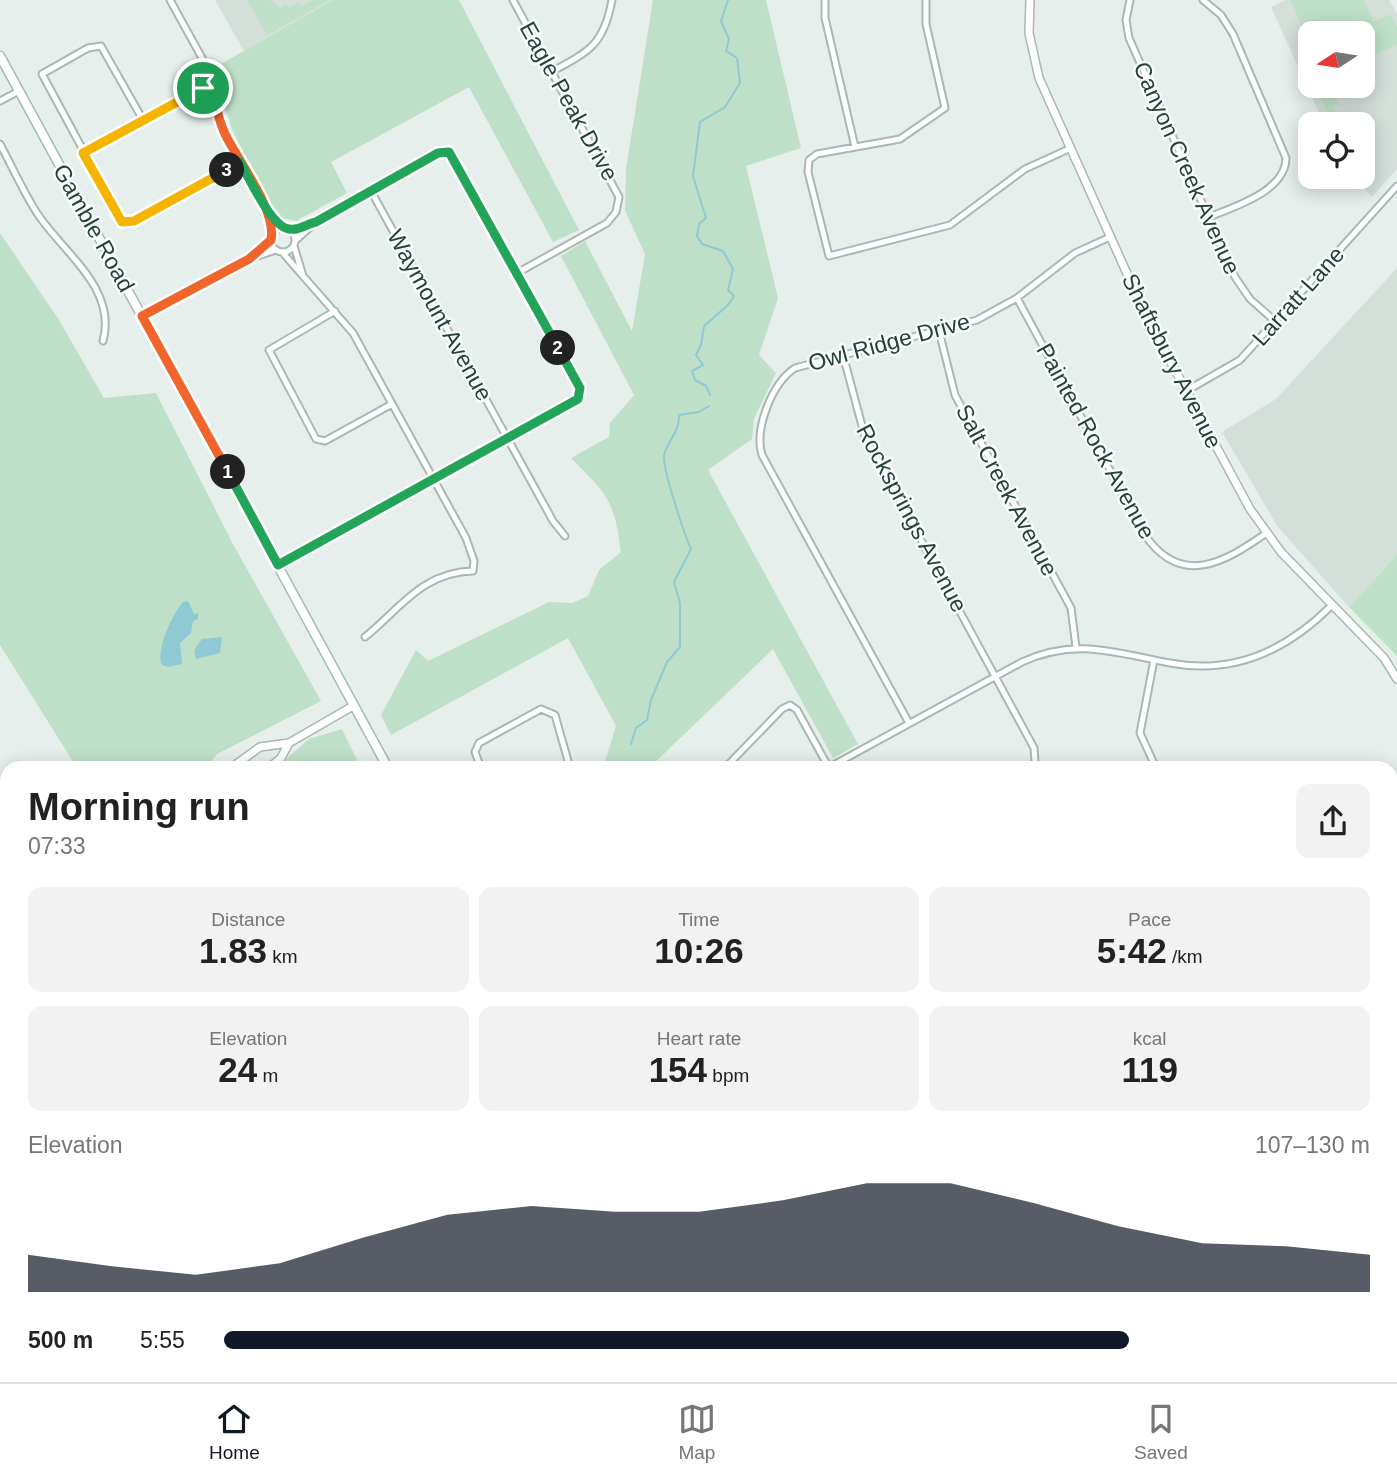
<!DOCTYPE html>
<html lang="en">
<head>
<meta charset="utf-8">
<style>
	:root { --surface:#fff; --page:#f2f2f2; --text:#222; --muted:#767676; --line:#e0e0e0; --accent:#111827 }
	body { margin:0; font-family:Arial,sans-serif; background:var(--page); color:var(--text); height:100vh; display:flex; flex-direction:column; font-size:26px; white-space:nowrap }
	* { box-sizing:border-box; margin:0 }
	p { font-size:23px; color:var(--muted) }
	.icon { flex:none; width:38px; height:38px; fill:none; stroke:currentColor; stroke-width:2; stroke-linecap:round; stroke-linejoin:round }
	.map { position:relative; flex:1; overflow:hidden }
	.panel { position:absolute; left:0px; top:761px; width:1398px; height:621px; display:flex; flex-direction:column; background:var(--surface); border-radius:21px 21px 0 0; box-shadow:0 4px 18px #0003 }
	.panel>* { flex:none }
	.needle { width:46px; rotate:258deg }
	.controls { position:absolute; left:1298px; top:21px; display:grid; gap:14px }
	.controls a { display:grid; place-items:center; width:77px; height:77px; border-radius:14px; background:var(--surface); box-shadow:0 4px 18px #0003; font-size:35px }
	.pin { position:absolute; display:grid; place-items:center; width:60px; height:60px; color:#fff; margin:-30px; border:4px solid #fff; border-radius:50%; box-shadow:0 2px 7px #0007 }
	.km { position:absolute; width:35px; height:35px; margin:-18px; border-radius:50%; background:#222; color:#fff; font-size:19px; line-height:35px; text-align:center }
	.round { display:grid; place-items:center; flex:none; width:74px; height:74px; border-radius:14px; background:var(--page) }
	.headline { display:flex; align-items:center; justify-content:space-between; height:119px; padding:0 28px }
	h1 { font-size:38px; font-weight:800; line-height:52px }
	.figures { display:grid; grid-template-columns:repeat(3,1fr); gap:10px; height:119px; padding:7px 28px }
	.figures div { display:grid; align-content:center; border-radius:14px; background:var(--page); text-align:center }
	.figures b { font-size:35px; font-weight:800 }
	.figures small { font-size:19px; font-weight:400 }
	.figures p { font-size:19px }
	.chart { height:196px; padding:14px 28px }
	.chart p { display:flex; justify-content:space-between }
	.chart svg { width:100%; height:126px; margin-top:7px; fill:var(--accent); opacity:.7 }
	ul { padding:0 28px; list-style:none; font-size:23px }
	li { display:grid; grid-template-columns:112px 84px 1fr; align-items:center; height:52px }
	li i { height:18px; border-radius:9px; background:var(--accent) }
	.menu { display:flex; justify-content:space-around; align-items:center; height:98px; border-top:2px solid var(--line); background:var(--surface); font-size:19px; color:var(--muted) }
	.menu a { display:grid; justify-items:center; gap:4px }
	.menu .current { color:var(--accent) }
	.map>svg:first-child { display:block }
	.built { fill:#d4dfda; fill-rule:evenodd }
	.green { fill:#bfe0c8 }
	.water { fill:#8ec9d4 }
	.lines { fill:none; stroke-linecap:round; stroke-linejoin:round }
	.stream { stroke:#8ec9d4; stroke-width:2 }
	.minor-casing { stroke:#a8b8b2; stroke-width:9 }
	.tertiary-casing { stroke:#a8b8b2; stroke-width:10 }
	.secondary-casing { stroke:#a4bbb3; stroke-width:11 }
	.minor { stroke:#fff; stroke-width:5 }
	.tertiary { stroke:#fff; stroke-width:7 }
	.secondary { stroke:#fff; stroke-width:8 }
	.split-1-casing { stroke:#fff; stroke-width:14 }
	.split-2-casing { stroke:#fff; stroke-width:14 }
	.split-3-casing { stroke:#fff; stroke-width:14 }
	.split-4-casing { stroke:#fff; stroke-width:14 }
	.split-1 { stroke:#f0652b; stroke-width:9 }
	.split-2 { stroke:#22a559; stroke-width:9 }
	.split-3 { stroke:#22a559; stroke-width:9 }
	.split-4 { stroke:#f5b400; stroke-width:9 }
	.labels { text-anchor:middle; stroke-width:5; stroke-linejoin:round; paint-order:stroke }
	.street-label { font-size:23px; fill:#24423a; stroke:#f7fbf9 }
</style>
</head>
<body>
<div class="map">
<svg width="1397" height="1382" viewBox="0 0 1397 1382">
	<rect width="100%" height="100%" fill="#e6efeb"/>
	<path class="built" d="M215,0H333L244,51Z
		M1285,0H1389L1397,14V169L1372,197L1352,177H1363V124H1324L1271,7ZM1311,33H1363V86H1311Z
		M1397,268V555L1349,607L1278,527L1222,432L1276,399Z"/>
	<path class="green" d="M247,0H271L280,8L286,4L289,8L299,2L302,6L313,0H330L267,35Z
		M333,0H459L579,230L553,242L469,87L331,162L347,193L296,221L277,217L232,130L214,68Z
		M653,0H766L801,148L746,166L778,298L759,355L776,373L754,419L752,439L708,470L858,744L833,758L773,649L649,768H603L616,726L568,638L391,735L381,715L416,650L428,661L549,602L572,603L588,596L599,570L621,552C614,498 607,495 571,458L609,437L610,423L634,395L561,256L585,241L632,331L645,254L625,211L626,169Z
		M1290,0H1364L1374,22L1390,14L1397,27V45L1363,59V33H1311V47Z
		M1314,86H1331L1339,104L1334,107L1342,124H1334Z
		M0,233L59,320L104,398L156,393L233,544L321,701L217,754L206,768H77L0,645Z
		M1397,555V656L1349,607Z
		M342,729L361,768H276L309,739Z
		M1391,1277L1397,1279V1382H1199L1194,1376H1391Z
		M917,1376H1166L1169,1382H920Z"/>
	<path class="water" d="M188,601L194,614L198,613V619L193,621L191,633L180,643L182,664L168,667L162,665C155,651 173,613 183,602Z
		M222,637L220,653L196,659L194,650L202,639Z"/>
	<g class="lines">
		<path class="stream" d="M710,395L706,386L695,380L692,371L703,365L696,355L701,345L704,326L728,305L734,296L728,290L733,269L723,251L702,244L697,236L699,224L706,218L693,176L700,122L725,107L740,83L737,58L726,51L729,39L721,21L728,0
			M631,744L636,728L647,720L651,700L667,662L680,647V603L674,582L691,549C685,536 662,468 664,455C668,440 680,431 679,415L699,412L709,406
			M31,1382V1376"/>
		<g class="minor-casing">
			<path id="minor" d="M170,0L202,58L224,133L264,205L273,235
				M513,0L619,197L616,212L607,223L517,273
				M825,0V18L855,147
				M926,0V24L945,108L900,139L817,154L809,160L808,172L829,256L950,225L1025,169L1071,148
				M1130,0L1126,20L1129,38L1235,277L1250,299L1276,322
				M1203,0L1221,15L1233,34L1286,158C1286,191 1234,207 1209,217
				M553,71C590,51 604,44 612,0
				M0,101L19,91
				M143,120L101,46L88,48L42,74L122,222L134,221L240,162
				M0,144C13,168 24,194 39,216C65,254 117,289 103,341
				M83,154L211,86
				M371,191L553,521L565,536
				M266,208L285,228
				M271 240a12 12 0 1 1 24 0a12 12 0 1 1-24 0Z
				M295,241L316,222
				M294,246L303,276
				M282,252L353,333L466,538L474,561L473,571C422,572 400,609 365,637
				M249,259L276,250
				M1017,298L1145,535C1181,588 1225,562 1265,534
				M335,311L269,350L316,439L325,441L392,404
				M142,316L249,259L271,240
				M939,331L955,395L1071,608L1076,647
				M843,355L865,437L1034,748L1035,762L1030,768
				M1186,391L1240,360L1397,186
				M278,565L573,403L580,395V388L449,152L438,153L316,222L288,229
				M1154,660L1140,733L1156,768
				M909,723L762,455C754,429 772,383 795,368L977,320L1017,298L1075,253L1110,237
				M481,768L475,752L479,743L541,709L555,715L570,768
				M725,768L782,709L790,705L797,710L829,768
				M828,768L1022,662C1076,637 1116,653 1170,663C1233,675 1287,650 1331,606
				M0,807L7,821
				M1391,965L1397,960
				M0,1139L5,1216L0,1247
				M1391,1270L1397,1273"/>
		</g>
		<g class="tertiary-casing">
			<path id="tertiary" d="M1030,0L1029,33L1039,78L1147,318L1250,509L1281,552L1384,658L1397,679
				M231,768L260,747L289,743L353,706
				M269,768L281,758L289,743
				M0,941L7,936"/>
		</g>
		<g class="secondary-casing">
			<path id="secondary" d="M0,56L388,768
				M1391,799L1397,794
				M1391,804H1397
				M0,1369L7,1366"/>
		</g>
		<use href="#minor" class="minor"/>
		<use href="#tertiary" class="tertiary"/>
		<use href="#secondary" class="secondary"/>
	</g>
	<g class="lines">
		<g class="split-1-casing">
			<path id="split-1" d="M203,88L211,86C215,102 218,119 225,134C238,161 277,210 271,240L249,259L142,316L228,472"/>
		</g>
		<g class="split-2-casing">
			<path id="split-2" d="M228,472L278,565L578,399L580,388L558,348"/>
		</g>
		<g class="split-3-casing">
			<path id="split-3" d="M227,170L240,162C249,177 271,227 289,229C298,231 307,224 316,222L438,153L449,152L558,348"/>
		</g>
		<g class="split-4-casing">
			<path id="split-4" d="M203,88L83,153L122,222L134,221L227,170"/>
		</g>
		<use href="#split-1" class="split-1"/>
		<use href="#split-2" class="split-2"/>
		<use href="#split-3" class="split-3"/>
		<use href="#split-4" class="split-4"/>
	</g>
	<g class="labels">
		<g class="street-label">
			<text transform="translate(569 101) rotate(61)" y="8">Eagle Peak Drive</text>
			<text transform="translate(1187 168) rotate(66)" y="8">Canyon Creek Avenue</text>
			<text transform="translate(94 228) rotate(61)" y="8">Gamble Road</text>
			<text transform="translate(1298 296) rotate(-48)" y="8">Larratt Lane</text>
			<text transform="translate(440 315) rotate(61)" y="8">Waymount Avenue</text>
			<text transform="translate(889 342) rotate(-15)" y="8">Owl Ridge Drive</text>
			<text transform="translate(1172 361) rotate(63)" y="8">Shaftsbury Avenue</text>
			<text transform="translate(1096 441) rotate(61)" y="8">Painted Rock Avenue</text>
			<text transform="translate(1007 490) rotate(62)" y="8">Salt Creek Avenue</text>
			<text transform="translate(912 518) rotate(62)" y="8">Rocksprings Avenue</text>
		</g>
	</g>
</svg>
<div class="controls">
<a><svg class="needle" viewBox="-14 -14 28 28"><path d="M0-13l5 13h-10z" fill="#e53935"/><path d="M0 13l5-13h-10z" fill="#767676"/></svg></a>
<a><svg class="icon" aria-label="locate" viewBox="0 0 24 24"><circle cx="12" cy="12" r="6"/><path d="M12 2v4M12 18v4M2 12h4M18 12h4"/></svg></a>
</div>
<div class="pin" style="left:203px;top:88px;background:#1e9e55"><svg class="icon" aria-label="arrive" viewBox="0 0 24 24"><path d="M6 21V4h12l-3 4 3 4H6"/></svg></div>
<b class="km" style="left:228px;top:472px">1</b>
<b class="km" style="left:558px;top:348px">2</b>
<b class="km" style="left:227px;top:170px">3</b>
<section class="panel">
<div class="headline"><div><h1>Morning run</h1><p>07:33</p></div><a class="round"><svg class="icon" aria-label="share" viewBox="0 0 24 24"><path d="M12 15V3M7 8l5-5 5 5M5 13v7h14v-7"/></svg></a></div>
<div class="figures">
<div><p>Distance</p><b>1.83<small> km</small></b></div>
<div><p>Time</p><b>10:26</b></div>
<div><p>Pace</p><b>5:42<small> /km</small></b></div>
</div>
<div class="figures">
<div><p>Elevation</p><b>24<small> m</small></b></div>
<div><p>Heart rate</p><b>154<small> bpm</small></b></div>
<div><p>kcal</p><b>119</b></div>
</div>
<div class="chart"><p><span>Elevation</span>107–130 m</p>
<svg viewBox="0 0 160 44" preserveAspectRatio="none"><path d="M0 44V31L10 35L20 38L30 34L40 25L50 17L60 14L70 16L80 16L90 12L100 6L110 6L120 13L130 21L140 27L150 28L160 31V44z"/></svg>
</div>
<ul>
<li><b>500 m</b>5:55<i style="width:79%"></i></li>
</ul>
</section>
</div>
<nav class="menu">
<a class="current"><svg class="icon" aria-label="home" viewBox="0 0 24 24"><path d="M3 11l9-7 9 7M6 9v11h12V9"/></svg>Home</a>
<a><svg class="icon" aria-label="map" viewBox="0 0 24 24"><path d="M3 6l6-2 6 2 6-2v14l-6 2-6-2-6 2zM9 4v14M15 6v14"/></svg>Map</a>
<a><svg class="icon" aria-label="saved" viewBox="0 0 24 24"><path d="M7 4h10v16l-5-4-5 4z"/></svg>Saved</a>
</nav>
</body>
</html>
